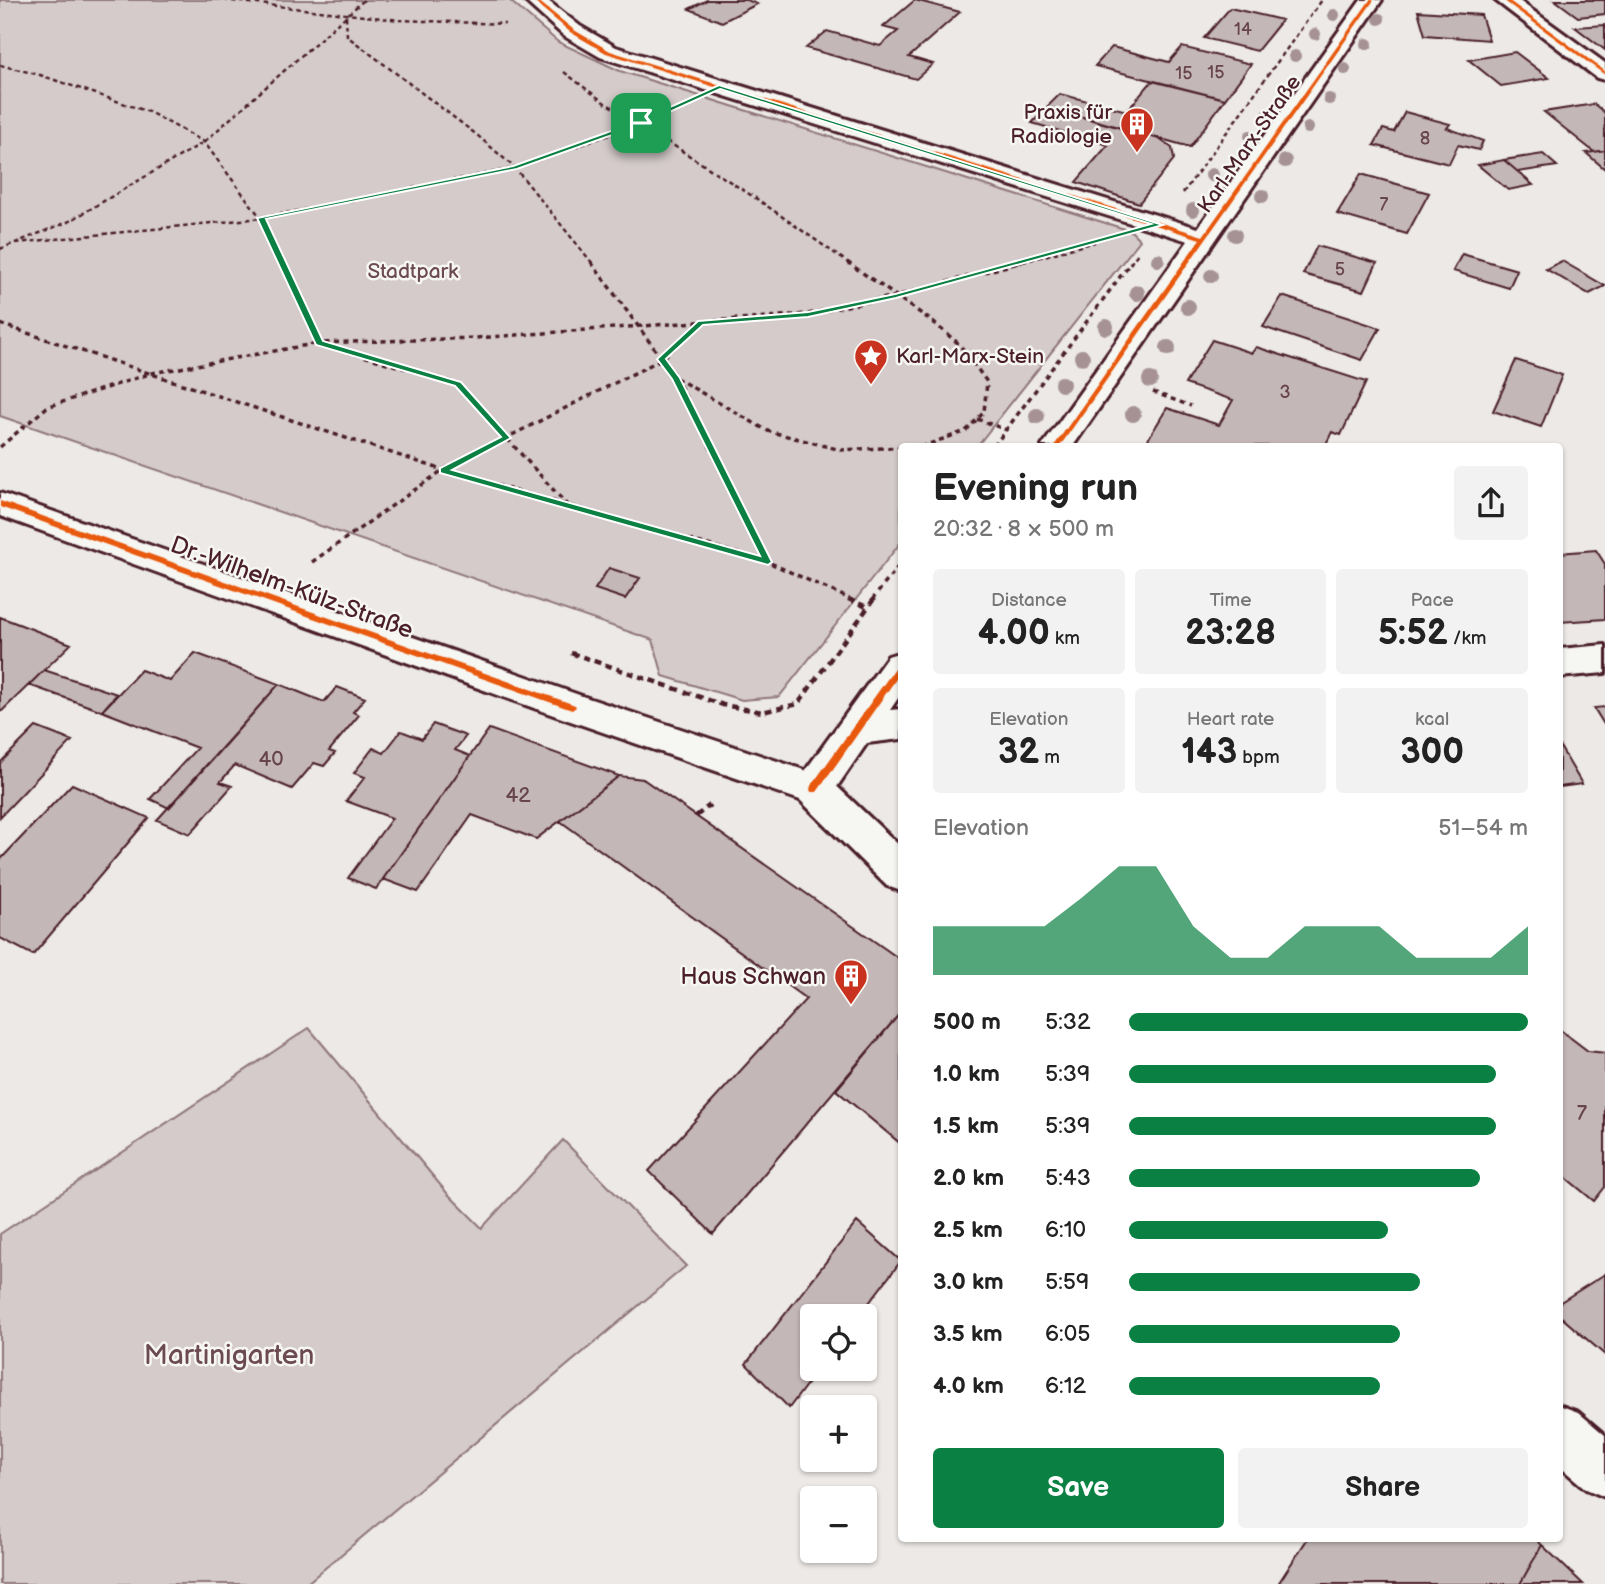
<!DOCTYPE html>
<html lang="en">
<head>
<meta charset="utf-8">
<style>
	:root { --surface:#fff; --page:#f2f2f2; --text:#222; --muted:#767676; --accent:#0b8043 }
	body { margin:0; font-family:"Balsamiq Sans",sans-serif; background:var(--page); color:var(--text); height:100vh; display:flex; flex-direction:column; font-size:26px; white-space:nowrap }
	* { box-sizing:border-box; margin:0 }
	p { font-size:23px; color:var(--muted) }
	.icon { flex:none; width:38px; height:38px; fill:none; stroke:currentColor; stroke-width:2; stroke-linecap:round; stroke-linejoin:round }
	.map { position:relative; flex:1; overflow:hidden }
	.sheet { position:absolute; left:898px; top:443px; width:665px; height:1099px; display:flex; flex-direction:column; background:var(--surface); border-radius:7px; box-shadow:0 2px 5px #0004 }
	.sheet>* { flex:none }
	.fabs { position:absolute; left:800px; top:1304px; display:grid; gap:14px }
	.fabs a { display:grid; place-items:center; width:77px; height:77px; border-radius:7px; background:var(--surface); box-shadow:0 2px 5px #0004; font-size:35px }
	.pin { position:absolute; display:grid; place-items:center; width:60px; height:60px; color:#fff; margin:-30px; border-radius:14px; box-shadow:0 4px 10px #0006 }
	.round { display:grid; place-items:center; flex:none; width:74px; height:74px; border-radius:7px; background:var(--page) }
	.overview { display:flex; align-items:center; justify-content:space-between; height:119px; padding:0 35px }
	h1 { font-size:38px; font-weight:700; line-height:52px }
	.figures { display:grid; grid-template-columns:repeat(3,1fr); gap:10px; height:119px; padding:7px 35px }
	.figures div { display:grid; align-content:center; border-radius:7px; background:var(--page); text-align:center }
	.figures b { font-size:35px; font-weight:700 }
	.figures small { font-size:19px; font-weight:400 }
	.figures p { font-size:19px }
	.chart { height:196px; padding:14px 35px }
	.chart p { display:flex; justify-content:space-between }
	.chart svg { width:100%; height:126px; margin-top:7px; fill:var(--accent); opacity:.7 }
	.primary-button { display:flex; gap:14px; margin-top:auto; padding:14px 35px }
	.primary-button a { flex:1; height:80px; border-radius:7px; background:var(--accent); color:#fff; font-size:28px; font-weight:700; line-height:80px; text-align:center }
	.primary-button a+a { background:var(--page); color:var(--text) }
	ul { padding:0 35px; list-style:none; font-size:23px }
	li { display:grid; grid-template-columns:112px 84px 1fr; align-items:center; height:52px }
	li i { height:18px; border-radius:9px; background:var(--accent) }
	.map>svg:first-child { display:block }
	.green { fill:#d4cbca; stroke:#8f757a; stroke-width:2 }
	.building { fill:#c4b7b7; stroke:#4a1f2b; stroke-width:2 }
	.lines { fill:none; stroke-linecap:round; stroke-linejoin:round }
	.minor-casing { stroke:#4a1f2b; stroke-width:6 }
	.major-casing { stroke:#4a1f2b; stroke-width:6 }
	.path-far2 { stroke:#4a1f2b; stroke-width:2.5; stroke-dasharray:4.5 3.5; stroke-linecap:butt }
	.path-far1 { stroke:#4a1f2b; stroke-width:3.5; stroke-dasharray:5 4.5; stroke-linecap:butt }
	.path { stroke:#4a1f2b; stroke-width:4.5; stroke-dasharray:7 5; stroke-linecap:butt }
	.minor { fill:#f6f6f2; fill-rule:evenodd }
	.major { fill:#f6f6f2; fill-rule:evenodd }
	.cycleway-casing { stroke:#f6f6f2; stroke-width:4 }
	.cycleway { fill:#e8590c; fill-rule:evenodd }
	.tree { fill:#a69295 }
	.route { fill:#0b8043; stroke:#fff; stroke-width:2; fill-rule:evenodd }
	.labels { text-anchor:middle; stroke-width:5; stroke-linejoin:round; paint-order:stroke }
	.far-number-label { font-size:18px; fill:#68454e }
	.far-poi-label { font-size:21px; fill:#4a1f2b; stroke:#f6f6f2; text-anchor:end }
	.far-street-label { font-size:21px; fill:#4a1f2b; stroke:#f6f6f2 }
	.far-park-label { font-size:21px; fill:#6c4a53; stroke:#f6f6f2 }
	.number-label { font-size:21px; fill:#68454e }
	.street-label { font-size:24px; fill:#4a1f2b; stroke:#f6f6f2 }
	.poi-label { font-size:24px; fill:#4a1f2b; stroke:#f6f6f2; text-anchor:end }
	.near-park-label { font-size:28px; fill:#6c4a53; stroke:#f6f6f2 }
</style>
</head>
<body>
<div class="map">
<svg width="1605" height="1584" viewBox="0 0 1605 1584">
	<rect width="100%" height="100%" fill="#ece9e6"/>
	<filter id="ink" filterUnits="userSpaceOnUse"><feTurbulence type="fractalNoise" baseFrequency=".0143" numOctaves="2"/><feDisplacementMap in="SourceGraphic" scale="14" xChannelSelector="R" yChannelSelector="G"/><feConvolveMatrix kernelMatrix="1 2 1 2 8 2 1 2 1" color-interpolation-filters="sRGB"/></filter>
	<g filter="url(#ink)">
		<path class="green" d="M0,0H509L558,42L620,71L1131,231L1140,240L977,446H901V542L779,697L742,700L663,676L653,640L0,416Z
			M309,1028L447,1193L482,1228L563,1140L686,1266L306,1584H0V1234Z"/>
		<path class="building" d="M707,0H747L757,4L722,22L689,9Z
			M915,0L960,12L909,57L933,64L916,79L806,48L827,31L880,46L898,31L883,27Z
			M1555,0H1605V14L1578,17Z
			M1230,8L1282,20L1257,51L1204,38Z
			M1418,11L1481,15L1489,40L1425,35Z
			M1605,25V50L1575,27Z
			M1112,47L1169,62L1182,47L1251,64L1225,99L1095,66Z
			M1515,52L1549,78L1501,86L1469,60Z
			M1152,81L1225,99L1190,147L1047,107L1060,94L1127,111Z
			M1594,104L1605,113V150L1594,152L1544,112Z
			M1047,107L1159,139L1172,148L1174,159L1139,203L1076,182L1108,145L1032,123Z
			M1405,112L1450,124L1447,128L1483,141L1479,150L1458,145L1449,164L1374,145L1383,129L1394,132Z
			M1605,150V169L1586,153L1594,152Z
			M1543,154L1557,166L1518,172L1504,160Z
			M1504,160L1518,172L1533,185L1508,190L1478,165Z
			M1361,174L1429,193L1407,234L1337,214Z
			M1317,246L1377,263L1364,291L1303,274Z
			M1462,254L1517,270L1509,288L1453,271Z
			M1562,261L1605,286L1589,294L1546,269Z
			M1282,296L1380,328L1362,360L1263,327Z
			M1212,340L1252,353L1256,347L1366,382L1341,435L1332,432L1325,446H1144L1167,408L1219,425L1233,400L1185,384Z
			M1516,360L1562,375L1541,427L1493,411Z
			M1596,550L1605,564V619L1559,622V553Z
			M609,568L640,578L625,599L595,589Z
			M0,617L71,644L2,711H0Z
			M195,653L279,684L169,808L150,799L197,748L102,711L141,670L170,681Z
			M44,670L117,694L102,711L29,685Z
			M279,684L324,702L337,687L365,698L353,712L359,715L329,751L335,753L324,766L314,763L292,789L235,765L220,782L232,786L190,834L157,820Z
			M1605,707V726L1594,708Z
			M433,724L466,736L455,750L470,756L376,889L348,878L392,818L346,801L365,777L354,773L373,748L384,753L401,731L422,739Z
			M36,727L72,741L0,817V763Z
			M489,729L619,776L536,839L472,815L418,892L383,879Z
			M1559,745L1582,784L1559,787Z
			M619,776L643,779L901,960V1012L713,1234L649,1171L806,999L560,821Z
			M72,784L149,818L33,955L0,938V860Z
			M901,1012V1144L836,1090Z
			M1559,1029L1588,1051L1605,1053V1187L1594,1201L1559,1172Z
			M857,1222L901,1261L859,1316H812V1368H819L789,1408L746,1364Z
			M1605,1274V1355L1559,1315V1303Z
			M1308,1538H1534L1542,1545L1520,1584H1278Z
			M1542,1545L1583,1584H1520Z"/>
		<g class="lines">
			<g class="minor-casing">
				<path id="minor" d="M524,0H547L580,26L616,47L1198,228L1361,0H1382L1073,446H1042L1188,241L600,57L564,36Z
					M1495,0H1518L1605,63V80L1597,78Z
					M1605,645V673L1559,677V649Z
					M901,652V694L890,710L901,709V739L867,743L828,800L814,805L800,800L795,789L800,778L888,656Z"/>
			</g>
			<g class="major-casing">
				<path id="major" d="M0,493L585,697L828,778L901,847V891L887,886L800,800L559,717L0,516Z
					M1559,1405L1578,1412L1605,1435V1497L1586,1489L1559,1466Z"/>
			</g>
			<path class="path-far2" d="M224,0L399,20L505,24
				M346,16L347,36L477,135L515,168L593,264
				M0,65L40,75L149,112L204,142L261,218L282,264
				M564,72L605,103L641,123
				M640,124L757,199L850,264
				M1183,193L1322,0
				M16,243L261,218L515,168L640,124L671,109
				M0,249L70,221L204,142L364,0
				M1015,264L1095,242
				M1130,264L1138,253"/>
			<path class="path-far1" d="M281,262L319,343L476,338L808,314L896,296L1022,262
				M591,262L676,378L767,561
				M847,262L929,319L959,344L987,382L984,412L966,431L923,446
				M0,324L443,470L768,562L852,600
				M676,378L768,431L841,450L901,447
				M1153,392L1191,406
				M977,419L1007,430
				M994,446L1131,262
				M0,447L47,407L152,373L319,343L458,384L567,505
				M312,562L443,470L662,359L700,323
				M872,600L901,563"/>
			<path class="path" d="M848,599L867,607
				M571,653L723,705L762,712L798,704L874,599
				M696,816L710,805"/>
			<use href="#minor" class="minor"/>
			<use href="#major" class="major"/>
			<g class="cycleway-casing">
				<path id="cycleway" d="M532,0H537L574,30L610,51L1203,236L1370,0H1374L1060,446H1054L1200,239L606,53L570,32Z
					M1503,0H1508L1605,71V75Z
					M0,501L575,705L576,707L572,710L569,709L0,507Z
					M901,663V672L817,792H811L810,789L811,786L898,664Z"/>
			</g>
			<use href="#cycleway" class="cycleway"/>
		</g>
		<g class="tree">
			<circle cx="1334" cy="15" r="6"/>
			<circle cx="1379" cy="19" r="6"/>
			<circle cx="1315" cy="34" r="6"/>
			<circle cx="1367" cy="44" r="6"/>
			<circle cx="1295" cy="56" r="6"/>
			<circle cx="1345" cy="69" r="6"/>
			<circle cx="1329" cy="99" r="6"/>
			<circle cx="1268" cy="114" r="6"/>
			<circle cx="1308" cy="128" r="6"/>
			<circle cx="1250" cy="136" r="6"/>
			<circle cx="1285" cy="161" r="7"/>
			<circle cx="1212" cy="175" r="7"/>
			<circle cx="1262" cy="196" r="7"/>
			<circle cx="1193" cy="210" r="7"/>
			<circle cx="1235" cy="235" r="7"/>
			<circle cx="1158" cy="260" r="7"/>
			<circle cx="1211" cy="276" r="7"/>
			<circle cx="1137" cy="293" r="8"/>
			<circle cx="1188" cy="307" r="8"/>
			<circle cx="1106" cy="327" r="8"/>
			<circle cx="1168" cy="348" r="8"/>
			<circle cx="1082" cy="357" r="8"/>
			<circle cx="1150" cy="380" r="8"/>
			<circle cx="1062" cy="384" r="8"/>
			<circle cx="1133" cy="414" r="8"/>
			<circle cx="1037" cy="416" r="8"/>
		</g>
	</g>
	<path class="route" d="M719,85L1163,225L896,298L808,317L703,325L666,359L680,378L772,562L768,565L440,473V468L501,437L455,386L316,345L257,218L513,166L639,121ZM720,89L1151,224L895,294L808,312L698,321L657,359L672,379L760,556L452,470L511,438L461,382L323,341L266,219L517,169L643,124Z"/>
	<defs>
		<g id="building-pin" transform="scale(1.75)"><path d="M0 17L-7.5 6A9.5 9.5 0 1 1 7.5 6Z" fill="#c8321e" stroke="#f6f6f2"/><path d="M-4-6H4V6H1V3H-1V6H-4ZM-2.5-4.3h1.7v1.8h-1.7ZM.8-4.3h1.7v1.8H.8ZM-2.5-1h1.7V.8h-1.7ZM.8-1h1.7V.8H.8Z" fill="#fff"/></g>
		<g id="sight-pin" transform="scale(1.75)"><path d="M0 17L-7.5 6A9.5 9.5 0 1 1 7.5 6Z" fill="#c8321e" stroke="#f6f6f2"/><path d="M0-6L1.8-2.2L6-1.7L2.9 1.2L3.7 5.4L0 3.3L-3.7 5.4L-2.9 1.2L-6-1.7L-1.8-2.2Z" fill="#fff"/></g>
	</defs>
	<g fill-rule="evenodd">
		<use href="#building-pin" x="1137" y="124"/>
		<use href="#sight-pin" x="871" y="356"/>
		<use href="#building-pin" x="851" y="976"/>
	</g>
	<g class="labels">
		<g class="far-number-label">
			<text x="1243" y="35">14</text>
			<text x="1216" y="78">15</text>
			<text x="1184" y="79">15</text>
			<text x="1425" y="144">8</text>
			<text x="1384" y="210">7</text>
			<text x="1340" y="275">5</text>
			<text x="1285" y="398">3</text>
		</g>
		<g class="far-poi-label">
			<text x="1112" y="119">Praxis für<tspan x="1112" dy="24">Radiologie</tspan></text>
			<text x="896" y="363" text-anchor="start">Karl-Marx-Stein</text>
		</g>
		<g class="far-street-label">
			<text transform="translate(1249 144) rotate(-55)" y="7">Karl-Marx-Straße</text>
		</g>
		<g class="far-park-label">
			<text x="413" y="278">Stadtpark</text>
		</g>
		<g class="number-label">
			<text x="271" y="766">40</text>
			<text x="518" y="802">42</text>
			<text x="1582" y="1120">7</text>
		</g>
		<g class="street-label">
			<text transform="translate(292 587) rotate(20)" y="8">Dr.-Wilhelm-Külz-Straße</text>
		</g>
		<g class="poi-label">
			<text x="826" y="984">Haus Schwan</text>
		</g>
		<g class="near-park-label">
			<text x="229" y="1364">Martinigarten</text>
		</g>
	</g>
</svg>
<div class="fabs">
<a><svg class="icon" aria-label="locate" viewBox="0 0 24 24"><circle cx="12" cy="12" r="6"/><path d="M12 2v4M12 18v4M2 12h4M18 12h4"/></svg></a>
<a>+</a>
<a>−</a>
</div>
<div class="pin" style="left:641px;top:123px;background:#1e9e55"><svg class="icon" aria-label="arrive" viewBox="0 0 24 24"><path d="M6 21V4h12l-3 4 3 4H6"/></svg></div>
<section class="sheet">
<div class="overview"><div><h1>Evening run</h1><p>20:32 · 8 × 500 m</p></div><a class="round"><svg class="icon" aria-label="share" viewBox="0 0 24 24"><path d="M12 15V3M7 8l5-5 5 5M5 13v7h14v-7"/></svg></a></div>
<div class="figures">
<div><p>Distance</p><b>4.00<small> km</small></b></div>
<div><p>Time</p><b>23:28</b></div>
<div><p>Pace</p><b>5:52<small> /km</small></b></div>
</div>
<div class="figures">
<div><p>Elevation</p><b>32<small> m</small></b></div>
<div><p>Heart rate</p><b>143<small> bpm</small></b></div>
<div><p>kcal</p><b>300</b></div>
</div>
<div class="chart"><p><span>Elevation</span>51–54 m</p>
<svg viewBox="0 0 160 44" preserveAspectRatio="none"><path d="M0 44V27L10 27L20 27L30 27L40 17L50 6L60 6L70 27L80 38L90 38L100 27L110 27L120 27L130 38L140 38L150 38L160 27V44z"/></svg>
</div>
<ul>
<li><b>500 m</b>5:32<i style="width:100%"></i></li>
<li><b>1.0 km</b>5:39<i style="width:92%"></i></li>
<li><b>1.5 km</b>5:39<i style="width:92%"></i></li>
<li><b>2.0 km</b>5:43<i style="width:88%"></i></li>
<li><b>2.5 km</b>6:10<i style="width:65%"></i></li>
<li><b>3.0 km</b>5:59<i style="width:73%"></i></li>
<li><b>3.5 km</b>6:05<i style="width:68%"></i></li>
<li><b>4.0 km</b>6:12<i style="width:63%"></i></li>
</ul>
<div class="primary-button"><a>Save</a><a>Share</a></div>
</section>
</div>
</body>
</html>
